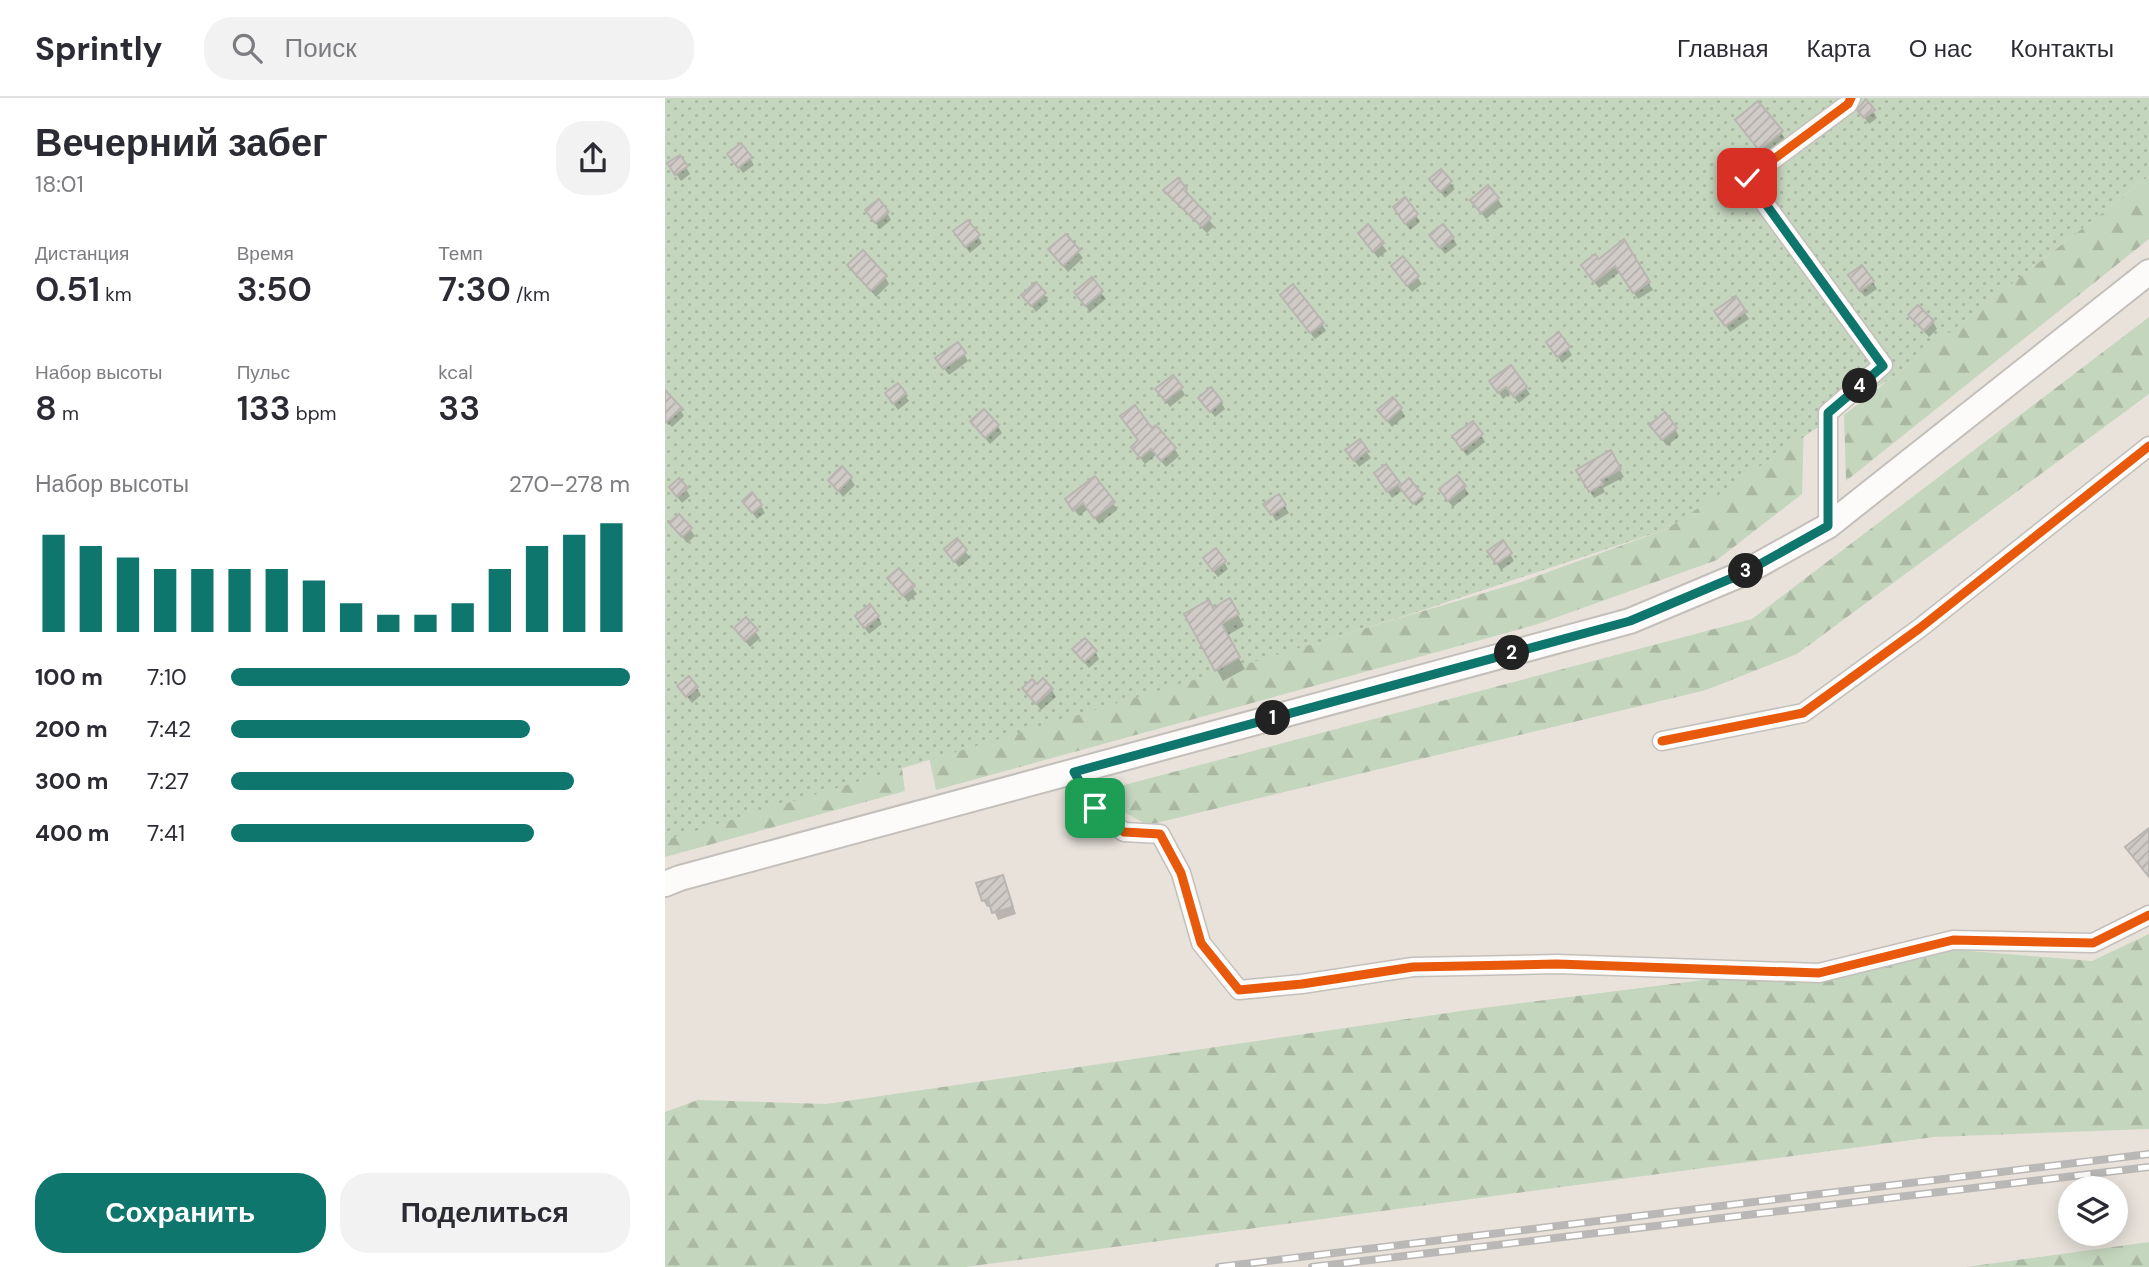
<!DOCTYPE html>
<html lang="ru">
<head>
<meta charset="utf-8">
<style>
	:root { --surface:#fff; --page:#f2f2f3; --text:#2b2b33; --muted:#7c7c81; --line:#e1e1e2; --accent:#0f766e }
	body { margin:0; font-family:"DM Sans",sans-serif; background:var(--page); color:var(--text); height:100vh; display:flex; flex-direction:column; font-size:26px; white-space:nowrap }
	* { box-sizing:border-box; margin:0 }
	p { font-size:23px; color:var(--muted) }
	.icon { flex:none; width:38px; height:38px; fill:none; stroke:currentColor; stroke-width:2; stroke-linecap:round; stroke-linejoin:round }
	.map { position:relative; flex:1; overflow:hidden }
	.panel { display:flex; flex-direction:column; background:var(--surface); width:665px }
	.panel>* { flex:none }
	.buttons { position:absolute; left:1393px; top:1078px; display:grid; gap:14px }
	.buttons a { display:grid; place-items:center; width:70px; height:70px; border-radius:50%; background:var(--surface); box-shadow:0 4px 18px #0003; font-size:35px }
	.pin { position:absolute; display:grid; place-items:center; width:60px; height:60px; color:#fff; margin:-30px; border-radius:14px; box-shadow:0 4px 10px #0006 }
	.km { position:absolute; width:35px; height:35px; margin:-18px; border-radius:50%; background:#222; color:#fff; font-size:19px; line-height:35px; text-align:center }
	.round { display:grid; place-items:center; flex:none; width:74px; height:74px; border-radius:28px; background:var(--page) }
	.overview { display:flex; align-items:center; justify-content:space-between; height:119px; padding:0 35px }
	h1 { font-size:38px; font-weight:600; line-height:52px }
	.stats { display:grid; grid-template-columns:repeat(3,1fr); gap:10px; height:119px; padding:7px 35px }
	.stats div { display:grid; align-content:center }
	.stats b { font-size:35px; font-weight:600 }
	.stats small { font-size:19px; font-weight:400 }
	.stats p { font-size:19px }
	.chart { height:196px; padding:14px 35px }
	.chart p { display:flex; justify-content:space-between }
	.chart svg { width:100%; height:126px; margin-top:7px; stroke:var(--accent); stroke-width:6 }
	.action { display:flex; gap:14px; margin-top:auto; padding:14px 35px }
	.action a { flex:1; height:80px; border-radius:28px; background:var(--accent); color:#fff; font-size:28px; font-weight:600; line-height:80px; text-align:center }
	.action a+a { background:var(--page); color:var(--text) }
	ul { padding:0 35px; list-style:none; font-size:23px }
	li { display:grid; grid-template-columns:112px 84px 1fr; align-items:center; height:52px }
	li i { height:18px; border-radius:9px; background:var(--accent) }
	header { display:flex; align-items:center; gap:42px; box-sizing:border-box; height:98px; padding:0 35px; background:var(--surface); border-bottom:2px solid var(--line) }
	header strong { font-size:33px }
	nav { display:flex; gap:38px; margin-inline-start:auto; font-size:24px }
	.search { width:490px; height:63px; background:var(--page); display:flex; align-items:center; gap:18px; box-sizing:border-box; padding:0 24px; border-radius:28px; color:var(--muted); font-size:26px }
	main { display:flex; flex:1; min-height:0 }
	.map>svg:first-child { display:block }
	.forest { fill:url(#forest-firs) }
	.garden { fill:url(#garden-dots) }
	.shadow { fill:#0003 }
	.building { fill:url(#building-hatch); stroke:#b9b5b0; stroke-width:2 }
	.lines { fill:none; stroke-linecap:round; stroke-linejoin:round }
	.minor-casing { stroke:#c3bfba; stroke-width:21 }
	.secondary-casing { stroke:#c3bfba; stroke-width:28 }
	.minor { stroke:#fcfbfa; stroke-width:18 }
	.secondary { stroke:#fcfbfa; stroke-width:24 }
	.rail-casing { stroke:#bab8b6; stroke-width:8 }
	.rail { stroke:#fff; stroke-width:5; stroke-dasharray:16; stroke-linecap:butt }
	.cycleway-casing { stroke:#fff; stroke-width:13 }
	.cycleway { stroke:#e8590c; stroke-width:9 }
	.route-casing { stroke:#fff; stroke-width:14 }
	.route { stroke:#0f766e; stroke-width:9 }
</style>
</head>
<body>
<header>
<strong>Sprintly</strong>
<div class="search"><svg class="icon" aria-label="search" viewBox="0 0 24 24"><circle cx="10" cy="10" r="6"/><path d="M15 15l6 6"/></svg>Поиск</div>
<nav><a>Главная</a><a>Карта</a><a>О нас</a><a>Контакты</a></nav>
</header>
<main>
<section class="panel">
<div class="overview"><div><h1>Вечерний забег</h1><p>18:01</p></div><a class="round"><svg class="icon" aria-label="share" viewBox="0 0 24 24"><path d="M12 15V3M7 8l5-5 5 5M5 13v7h14v-7"/></svg></a></div>
<div class="stats">
<div><p>Дистанция</p><b>0.51<small> km</small></b></div>
<div><p>Время</p><b>3:50</b></div>
<div><p>Темп</p><b>7:30<small> /km</small></b></div>
</div>
<div class="stats">
<div><p>Набор высоты</p><b>8<small> m</small></b></div>
<div><p>Пульс</p><b>133<small> bpm</small></b></div>
<div><p>kcal</p><b>33</b></div>
</div>
<div class="chart"><p><span>Набор высоты</span>270–278 m</p>
<svg viewBox="0 0 160 44" preserveAspectRatio="none"><path d="M5 44V10M15 44V14M25 44V18M35 44V22M45 44V22M55 44V22M65 44V22M75 44V26M85 44V34M95 44V38M105 44V38M115 44V34M125 44V22M135 44V14M145 44V10M155 44V6"/></svg>
</div>
<ul>
<li><b>100 m</b>7:10<i style="width:100%"></i></li>
<li><b>200 m</b>7:42<i style="width:75%"></i></li>
<li><b>300 m</b>7:27<i style="width:86%"></i></li>
<li><b>400 m</b>7:41<i style="width:76%"></i></li>
</ul>
<div class="action"><a>Сохранить</a><a>Поделиться</a></div>
</section>
<div class="map">
<svg width="1484" height="1169" viewBox="0 0 1484 1169">
	<defs>
		<pattern id="forest-firs" width="22" height="20" patternUnits="userSpaceOnUse" patternTransform="scale(1.75)"><rect width="22" height="20" fill="#c5d6be"/><path d="M5 1l3.5 6h-7zM16 11l3.5 6h-7z" fill="#a9b7a3"/></pattern>
		<pattern id="garden-dots" width="8" height="8" patternUnits="userSpaceOnUse" patternTransform="scale(1.75)"><rect width="8" height="8" fill="#c5d6be"/><path d="M2 2h.1M6 6h.1" fill="none" stroke="#a9b7a3" stroke-width="1.8" stroke-linecap="round"/></pattern>
		<pattern id="building-hatch" width="6" height="6" patternUnits="userSpaceOnUse" patternTransform="scale(1.75)"><rect width="6" height="6" fill="#d0cbc6"/><path d="M-1 1l2-2M0 6l6-6M5 7l2-2" fill="none" stroke="#b2aeaa"/></pattern>
	</defs>
	<rect width="100%" height="100%" fill="#e8e2db"/>
	<path class="forest" d="M1484,78V141L1181,383L1179,317Z
		M1484,219V296L1132,556L1041,592L483,727L425,696L1087,521Z
		M1139,326L1137,396L1052,462L870,527L271,692L264,659L853,485L1002,431Z
		M231,626L240,693L0,759V662Z
		M1484,836V1031L1269,1039L300,1169H0V1014L33,1002L161,1006L810,911L1281,851L1427,863Z
		M1484,1144V1169H1301Z"/>
	<path class="garden" d="M0,0H1484V78L1229,278L1002,431L740,518L0,742Z"/>
	<path class="shadow" d="M1194,12L1208,13L1212,20L1204,26Z
		M1076,30L1116,34L1120,41L1100,58Z
		M85,60L89,67L78,75L69,63Z
		M21,69L25,76L16,83L9,73Z
		M776,73L790,91L780,100L766,82Z
		M501,92H521L549,128L542,135L505,99Z
		M833,101L837,108L821,121L807,103Z
		M222,115L226,122L215,131L206,119Z
		M734,117H751L755,124L745,132Z
		M703,129L722,153L713,160L695,136Z
		M313,138L317,145L305,155L294,141Z
		M400,138L418,160L403,174L385,152Z
		M766,138L788,140L792,147L780,156Z
		M738,160L757,186L747,194L732,176Z
		M933,163H970L988,192L973,201L955,174L934,190L922,175Z
		M184,167L220,179L224,186L211,199Z
		M427,182L441,201L425,214L411,195Z
		M1208,184L1212,191L1200,199L1189,185Z
		M379,196L383,203L371,214L358,197Z
		M1071,201L1084,221L1065,234L1056,220Z
		M621,204L657,226L661,233L650,241Z
		M1245,217L1268,224L1272,231L1264,239Z
		M894,237L907,257L897,265L888,251Z
		M299,256L303,263L284,277L276,267Z
		M826,283L861,290L865,296L854,305L846,295L838,301Z
		M233,287L244,303L233,312L226,302Z
		M516,290L520,297L505,309L497,298Z
		M535,300L556,304L560,311L550,319Z
		M0,306L15,311L19,318L7,329L0,322Z
		M736,311L740,318L727,329L719,319Z
		M307,324L333,328L337,335L325,346Z
		M1010,331L1014,338L1002,348L991,334Z
		M816,337L820,344L802,358L793,346Z
		M694,344L706,360L694,369L687,359Z
		M468,350L510,351L514,358L501,369L491,357L480,366Z
		M945,355L959,379L938,390L940,394L929,400L913,372Z
		M721,368L735,390L744,383L759,401L751,408L738,392L727,400L715,382Z
		M177,370L190,387L178,399L165,382Z
		M792,379L804,396L788,409L780,399Z
		M21,391L25,398L17,405L10,396Z
		M613,398L624,415L611,423L601,406Z
		M402,402L448,405L452,412L434,426L423,411L414,418Z
		M79,403L96,408L100,415L92,421Z
		M7,425L25,431L30,438L22,445Z
		M292,442L305,460L294,469L285,458Z
		M845,456L849,463L836,472L828,460Z
		M559,464L563,471L553,479L544,468Z
		M233,472L252,496L243,504L224,480Z
		M565,502L579,528L561,538L580,571L558,583L521,517L548,512Z
		M213,519L217,526L204,536L196,525Z
		M81,522L95,540L85,549L75,537Z
		M409,552L430,554L434,561L424,570Z
		M372,588L387,592L391,599L376,612L360,591Z
		M32,590L36,597L27,605L19,595Z
		M338,779L351,816L333,822L327,808L322,809L318,802Z"/>
	<path class="building" d="M1201,1L1210,12L1199,20L1192,12Z
		M1093,3L1118,33L1094,52L1070,22Z
		M76,45L87,59L73,70L62,56Z
		M15,57L23,68L10,77L2,65Z
		M776,71L787,83L775,94L764,81Z
		M513,80L522,91L520,93L546,120L537,129L498,92Z
		M823,87L834,100L816,115L805,102Z
		M740,99L753,116L740,126L728,109Z
		M214,101L224,114L210,125L200,112Z
		M303,122L315,137L300,149L288,133Z
		M703,126L719,145L708,154L693,135Z
		M778,126L789,139L775,150L764,137Z
		M401,136L415,152L398,168L383,151Z
		M959,141L985,184L968,195L950,168L929,184L916,167L930,156L934,161Z
		M198,152L222,178L206,193L182,167Z
		M738,158L754,178L742,188L726,168Z
		M1197,167L1209,183L1195,193L1183,177Z
		M427,179L438,193L420,208L409,194Z
		M371,184L381,195L366,208L356,197Z
		M628,186L659,225L645,235L615,197Z
		M1071,198L1081,213L1060,228L1049,213Z
		M1253,207L1269,223L1259,233L1243,217Z
		M894,234L905,249L892,259L881,244Z
		M293,244L301,255L278,271L270,260Z
		M846,267L862,289L849,299L841,289L833,295L824,283Z
		M508,277L518,289L500,303L490,291Z
		M233,285L241,295L228,306L220,295Z
		M546,289L557,303L545,314L533,300Z
		M0,292L17,310L0,325Z
		M728,299L737,310L722,323L712,312Z
		M470,307L487,330L491,327L511,350L496,363L486,351L475,360L466,349L473,342L455,318Z
		M319,311L334,327L320,340L305,323Z
		M1000,314L1012,330L997,342L984,327Z
		M808,323L818,336L797,352L787,338Z
		M695,341L703,352L689,363L680,352Z
		M946,352L956,371L936,382L938,386L924,394L911,372Z
		M721,366L735,385L722,394L709,375Z
		M177,368L187,379L173,393L163,382Z
		M792,377L801,388L783,403L774,391Z
		M430,378L450,404L429,420L418,405L408,413L400,401Z
		M14,380L23,390L12,399L4,389Z
		M744,380L758,397L748,406L734,389Z
		M87,394L97,407L87,415L77,403Z
		M614,396L621,407L606,417L598,406Z
		M14,416L27,430L17,439L4,425Z
		M292,440L302,452L289,464L279,451Z
		M838,442L847,455L831,466L822,453Z
		M551,450L561,463L548,473L538,460Z
		M234,470L250,488L238,498L222,480Z
		M565,500L574,516L557,526L575,559L550,573L519,516L544,502L548,510Z
		M205,506L214,518L199,530L190,518Z
		M81,519L93,532L80,543L69,530Z
		M420,540L432,553L419,564L407,551Z
		M24,578L33,589L21,599L12,588Z
		M378,580L388,591L371,606L357,590L367,581L372,586Z
		M1484,730V779L1460,749Z
		M338,777L348,809L327,815L323,801L317,803L311,785Z"/>
	<g class="lines">
		<g class="minor-casing">
			<path id="minor" d="M1163,428V315L1218,267L1082,81L1183,6L1186,0
				M997,643L1138,615L1255,530L1484,348
				M409,674L430,711L459,734L495,736L516,775L536,845L574,892L637,886L748,869L892,866L1154,875L1288,842L1428,845L1484,817"/>
		</g>
		<g class="secondary-casing">
			<path id="secondary" d="M0,786L15,780L965,523L1079,475L1163,428L1484,174"/>
		</g>
		<use href="#minor" class="minor"/>
		<use href="#secondary" class="secondary"/>
		<g class="rail-casing">
			<path id="rail" d="M554,1169L1484,1056
				M647,1169L1484,1069"/>
		</g>
		<use href="#rail" class="rail"/>
		<g class="cycleway-casing">
			<path id="cycleway" d="M1163,428V315L1218,267L1082,81L1183,6L1186,0
				M997,643L1138,615L1255,530L1484,348
				M409,674L430,711L459,734L495,736L516,775L536,845L574,892L637,886L748,869L892,866L1154,875L1288,842L1428,845L1484,817"/>
		</g>
		<use href="#cycleway" class="cycleway"/>
	</g>
	<g class="lines">
		<g class="route-casing">
			<path id="route" d="M430,710L409,674L965,523L1079,475L1163,428V315L1218,268L1082,80"/>
		</g>
		<use href="#route" class="route"/>
	</g>
</svg>
<div class="buttons">
<a><svg class="icon" aria-label="layers" viewBox="0 0 24 24"><path d="M12 4l9 5-9 5-9-5zM3 14l9 5 9-5"/></svg></a>
</div>
<div class="pin" style="left:430px;top:710px;background:#1e9e55"><svg class="icon" aria-label="arrive" viewBox="0 0 24 24"><path d="M6 21V4h12l-3 4 3 4H6"/></svg></div>
<div class="pin" style="left:1082px;top:80px;background:#d93025"><svg class="icon" aria-label="check" viewBox="0 0 24 24"><path d="M5 12l5 5 9-10"/></svg></div>
<b class="km" style="left:608px;top:620px">1</b>
<b class="km" style="left:847px;top:555px">2</b>
<b class="km" style="left:1081px;top:473px">3</b>
<b class="km" style="left:1195px;top:288px">4</b>
</div>
</main>
</body>
</html>
